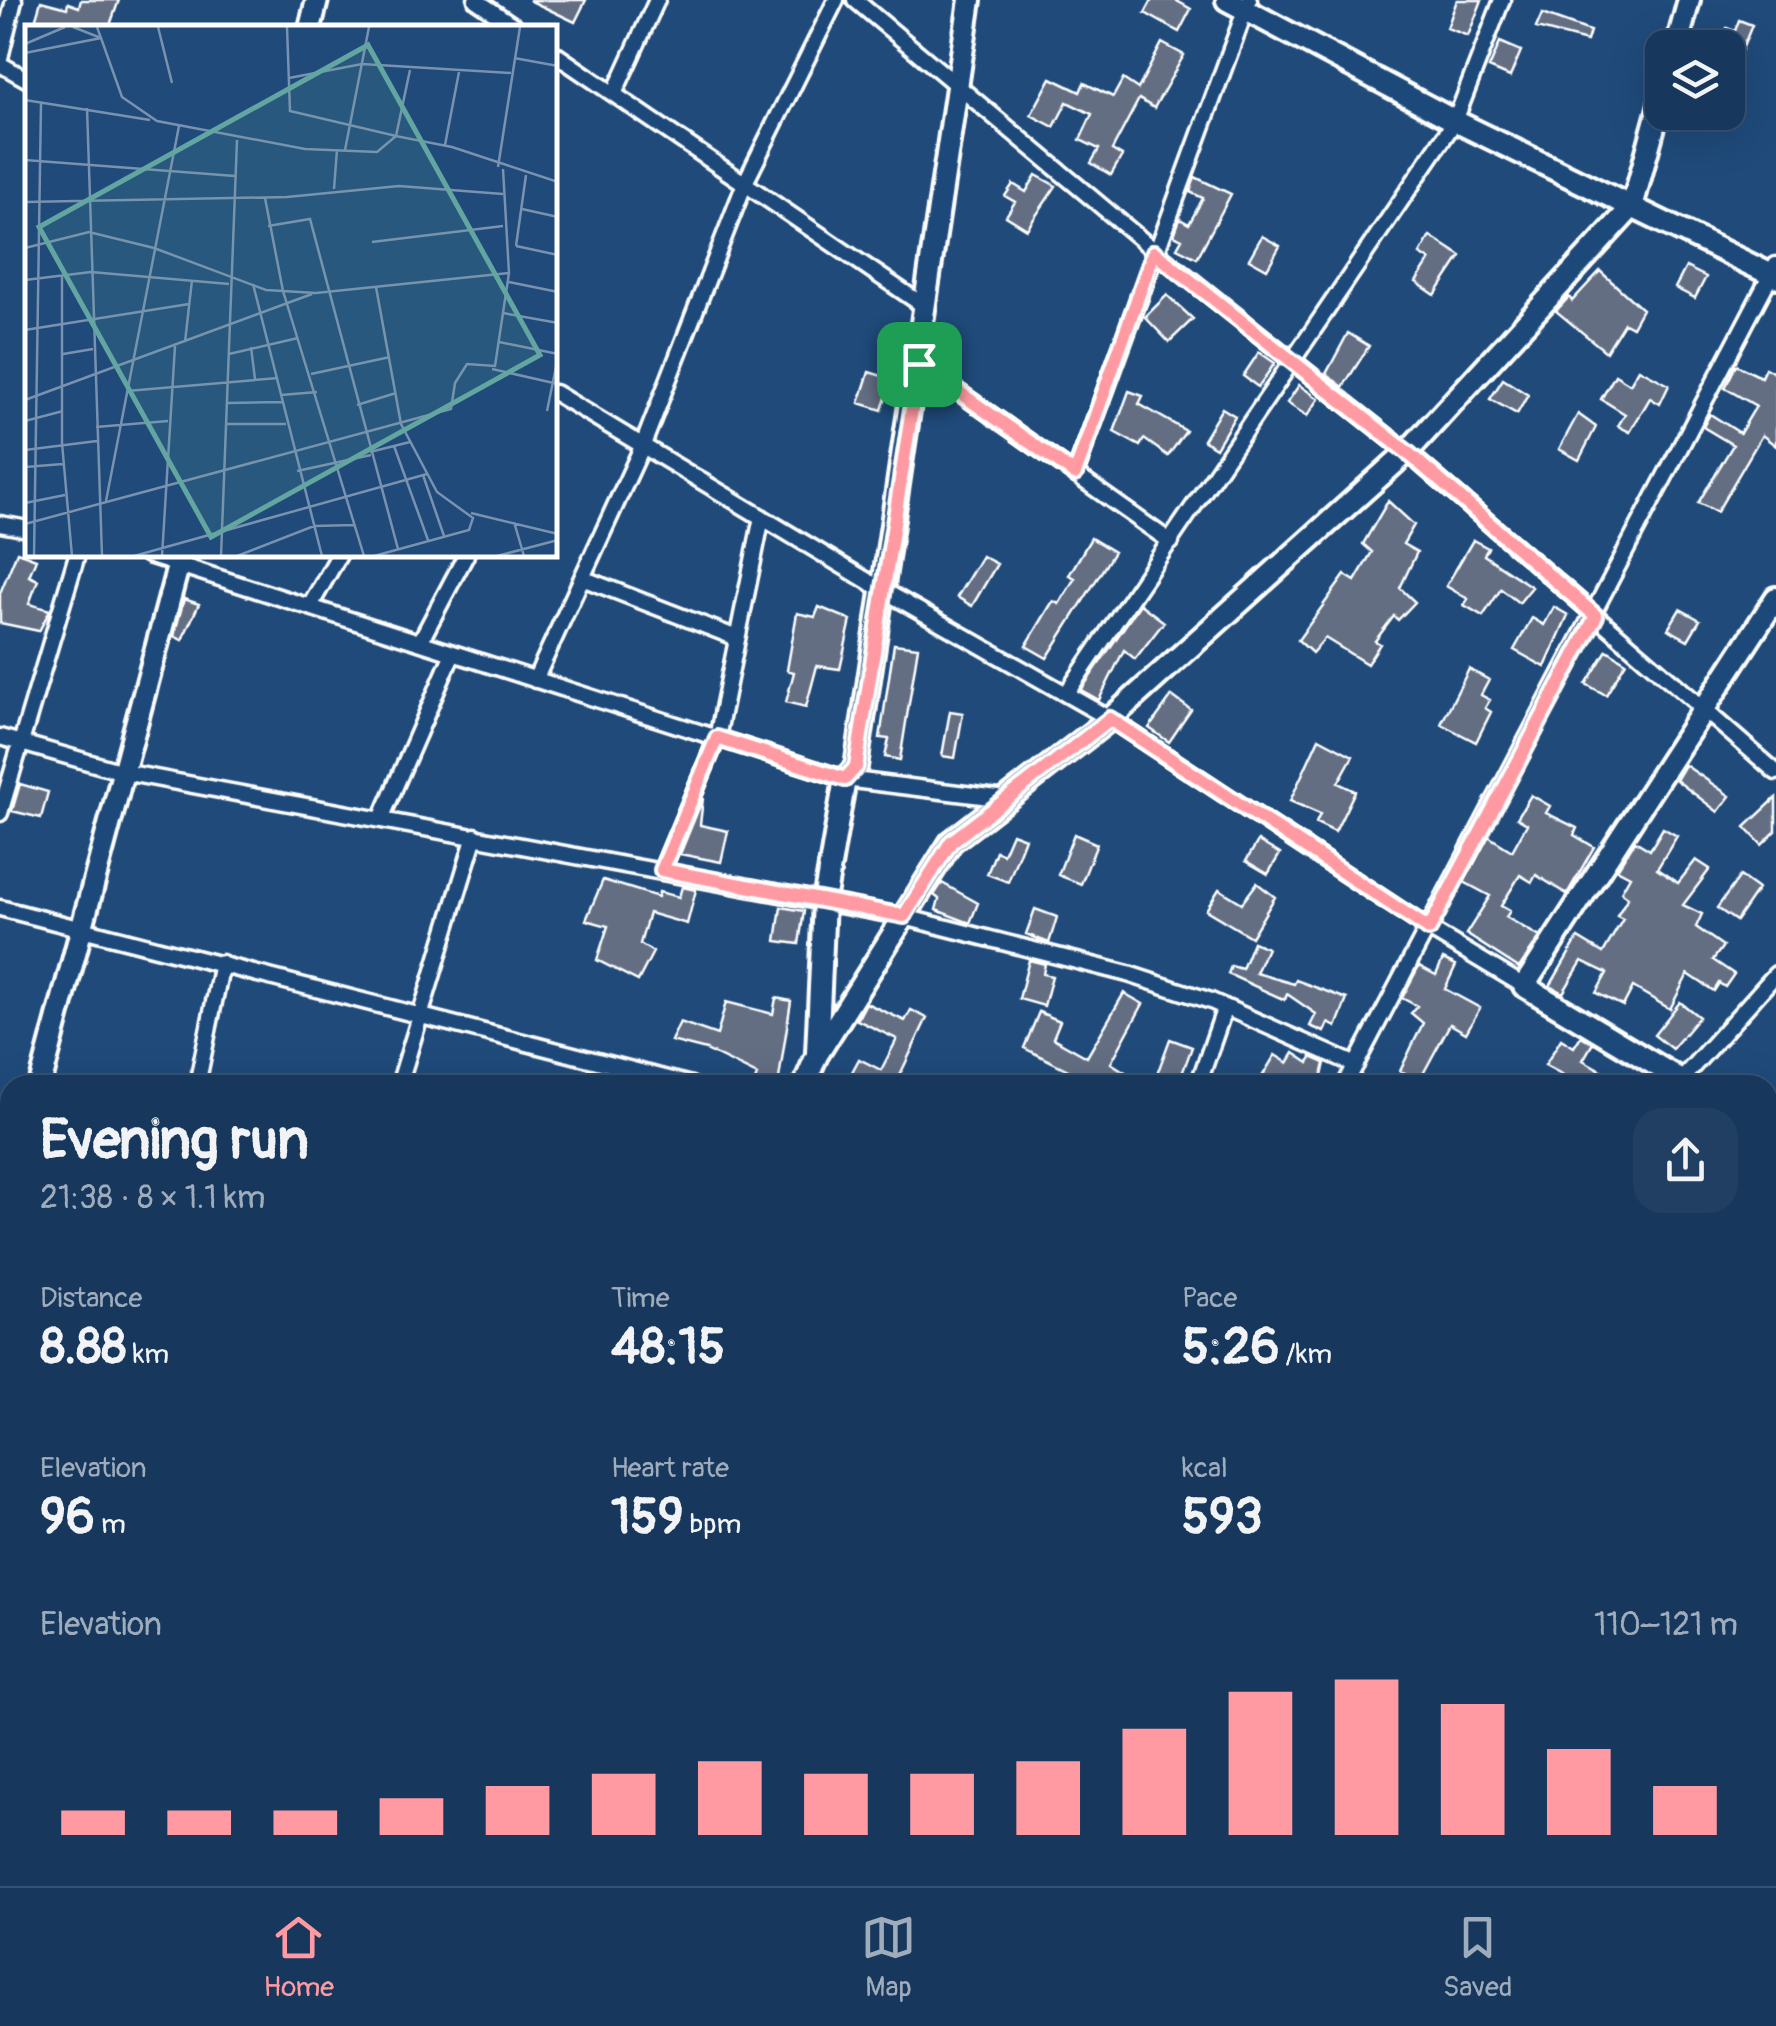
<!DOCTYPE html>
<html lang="en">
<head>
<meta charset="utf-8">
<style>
	:root { --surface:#17385c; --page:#203f62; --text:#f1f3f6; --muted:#9eacbb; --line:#365272; --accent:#ff9aa2 }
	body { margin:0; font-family:Pangolin,sans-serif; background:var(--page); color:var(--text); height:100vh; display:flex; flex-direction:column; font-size:38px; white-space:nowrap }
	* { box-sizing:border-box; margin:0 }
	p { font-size:32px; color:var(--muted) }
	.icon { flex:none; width:55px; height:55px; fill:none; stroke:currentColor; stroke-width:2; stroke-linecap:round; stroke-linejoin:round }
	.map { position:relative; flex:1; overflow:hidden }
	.sheet { position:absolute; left:0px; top:1075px; width:1778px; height:812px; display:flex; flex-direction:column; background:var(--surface); border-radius:30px 30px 0 0; box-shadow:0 10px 40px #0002,0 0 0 2px var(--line) }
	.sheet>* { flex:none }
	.buttons { position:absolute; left:1645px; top:30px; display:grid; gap:20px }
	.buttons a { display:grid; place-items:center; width:100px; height:100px; border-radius:20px; background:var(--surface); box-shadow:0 10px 40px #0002,0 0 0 2px var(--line); font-size:50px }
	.pin { position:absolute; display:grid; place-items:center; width:85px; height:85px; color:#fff; margin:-42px; border-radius:20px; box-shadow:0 5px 15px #0006 }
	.round { display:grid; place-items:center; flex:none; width:105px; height:105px; border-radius:30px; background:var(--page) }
	.head { display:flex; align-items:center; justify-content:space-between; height:170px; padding:0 40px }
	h1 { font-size:55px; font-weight:800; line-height:75px }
	.stats { display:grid; grid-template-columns:repeat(3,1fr); gap:15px; height:170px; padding:10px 40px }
	.stats div { display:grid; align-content:center }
	.stats b { font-size:50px; font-weight:800 }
	.stats small { font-size:28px; font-weight:400 }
	.stats p { font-size:28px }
	.chart { height:280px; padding:20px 40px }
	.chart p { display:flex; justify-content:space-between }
	.chart svg { width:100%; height:180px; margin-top:10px; stroke:var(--accent); stroke-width:6 }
	.menu { display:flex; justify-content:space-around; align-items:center; height:140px; border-top:2px solid var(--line); background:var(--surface); font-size:28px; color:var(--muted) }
	.menu a { display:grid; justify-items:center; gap:5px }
	.menu .on { color:var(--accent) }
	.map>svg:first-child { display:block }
	.building { fill:#636e83; stroke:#fff; stroke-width:2.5 }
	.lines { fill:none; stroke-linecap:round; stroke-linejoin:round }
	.street-casing { stroke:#fff; stroke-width:21 }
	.secondary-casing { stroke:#fff; stroke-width:28 }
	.street { stroke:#1f4a7a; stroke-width:14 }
	.secondary { stroke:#1f4a7a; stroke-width:20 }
	.route-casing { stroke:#fff; stroke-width:20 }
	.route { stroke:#ff9aa2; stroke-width:12 }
	.inset-road { fill:none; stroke:#7992af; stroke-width:2.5 }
	.view { fill:#63a6a1; fill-opacity:0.15; stroke:#63a6a1; stroke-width:5 }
	.inset-edge { fill:none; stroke:#fff; stroke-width:5 }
</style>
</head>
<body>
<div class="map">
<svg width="1776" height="1886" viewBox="0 0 1776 1886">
	<rect width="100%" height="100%" fill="#1f4a7a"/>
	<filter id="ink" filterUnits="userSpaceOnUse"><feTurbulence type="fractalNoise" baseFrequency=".01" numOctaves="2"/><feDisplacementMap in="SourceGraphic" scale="20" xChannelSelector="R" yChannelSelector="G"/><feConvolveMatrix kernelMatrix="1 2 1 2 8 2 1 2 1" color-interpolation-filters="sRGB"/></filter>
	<g filter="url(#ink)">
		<path class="building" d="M81,0H119L109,28H33L41,1L67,8L68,3L79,7Z
			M529,0H586L575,22Z
			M1152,0H1175L1191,9L1179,32L1145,13Z
			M1457,0H1482L1468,36L1447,28Z
			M1542,14L1590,31L1587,41L1536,28Z
			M1739,20L1752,25L1728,84V48H1719L1727,28L1735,31Z
			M1500,42L1521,51L1510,77L1489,68Z
			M1162,43L1184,55L1154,108L1139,99L1112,150L1122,156L1111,175L1091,163L1099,149L1080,140L1092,114L1067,102L1054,127L1031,115L1051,78L1080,92L1084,83L1113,97L1123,79L1138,89Z
			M1036,175L1056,186L1027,229L1006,216L1015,202L1005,196L1013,184L1026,192Z
			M1195,177L1231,194L1197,258L1177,248L1182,239L1174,235L1180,219L1189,224L1203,198L1190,192Z
			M1262,236L1280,246L1267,269L1249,259Z
			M1430,236L1461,256L1435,295L1416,282L1430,260L1420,254Z
			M1686,267L1706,277L1695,298L1675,288Z
			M1600,271L1642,309L1632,327L1624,323L1606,352L1556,311L1569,297L1572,301Z
			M1167,295L1193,319L1169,342L1145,317Z
			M1348,333L1369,346L1343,387L1326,374Z
			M1259,352L1275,363L1258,387L1243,376Z
			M1736,365L1761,377L1765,368L1776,374V446L1762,435L1717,512L1698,503L1733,445L1703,427L1710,414L1740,433L1756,406L1725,388Z
			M1639,369L1669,385L1660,404L1650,398L1630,432L1618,426L1625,414L1601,399L1615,375L1630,384Z
			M869,372L892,379L882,410L859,403Z
			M1503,379L1528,395L1517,414L1490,399Z
			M1299,385L1319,399L1307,416L1287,403Z
			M1129,391L1143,396L1139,404L1186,431L1168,456L1144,439L1140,446L1114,432Z
			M1222,408L1235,416L1216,448L1203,440Z
			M1578,414L1596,427L1579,460L1559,449Z
			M1388,501L1414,525L1403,544L1417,552L1400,588L1415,602L1398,620L1394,616L1375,641L1380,644L1367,664L1325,638L1312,653L1298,640L1345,575L1355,581L1372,552L1363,544Z
			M1091,538L1114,552L1047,658L1026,646L1053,601L1059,604L1075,578L1069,575Z
			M1473,540L1488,548L1484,555L1532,587L1519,603L1501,589L1483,616L1464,605L1468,599L1446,586Z
			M17,552L36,559L29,576L38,580L29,604L50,610L39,631L0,623V593Z
			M982,556L997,564L972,606L957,597Z
			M184,599L199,604L182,640L174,636Z
			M1140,604L1164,622L1135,659L1124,650L1099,700L1081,690Z
			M819,607L851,620L840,669L817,666L806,707L786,702L794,672L787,670L797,613L815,617Z
			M1554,607L1568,615L1545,667L1514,650L1532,618L1544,625Z
			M1680,609L1700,620L1688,640L1668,629Z
			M894,644L918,647L900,760L885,757L889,739L880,738Z
			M1607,650L1626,662L1606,695L1586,684Z
			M1469,669L1489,680L1481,695L1490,700L1485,708L1491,712L1476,742L1441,724Z
			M1172,696L1191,710L1169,742L1149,728Z
			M950,711L963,713L955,758L942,756Z
			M1319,738L1353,756L1338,783L1355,791L1335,832L1316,823L1320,814L1290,801Z
			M1685,765L1730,796L1718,812L1676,780Z
			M20,784L48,792L41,818L12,811Z
			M1531,795L1550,806L1546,813L1577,828L1574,835L1594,847L1567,894L1536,875L1532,882L1520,875L1501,906L1510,911L1506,917L1540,937L1519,968L1466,934L1490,896L1464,882L1488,836L1512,851L1527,824L1517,818Z
			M703,798L700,825L728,831L721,862L680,854Z
			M1776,798V831L1762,845L1745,827Z
			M1663,828L1677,836L1657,869L1678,883L1696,860L1710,869L1683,905L1702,914L1696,927L1723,946L1713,960L1734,974L1725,987L1719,983L1714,991L1688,974L1670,1009L1633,987L1623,1006L1596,993L1607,973L1582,961L1563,993L1550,986L1578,938L1603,953L1623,919L1617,916L1628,897L1621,892L1630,876L1617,869L1635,841L1650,850Z
			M1012,833L1025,838L1008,882L987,874L996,851L1003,854Z
			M1074,834L1097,844L1081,884L1058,875Z
			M1258,841L1280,854L1268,874L1246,861Z
			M1740,876L1758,889L1736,921L1717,908Z
			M603,880L658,897L659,892L679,897L682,887L696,890L687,924L649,913L640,944L653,952L638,981L597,960L608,926L586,920Z
			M942,883L978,903L970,923L936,910L939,899L934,895Z
			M1257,883L1275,897L1251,937L1206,910L1219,889L1242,903Z
			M781,907L804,911L799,944L776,941Z
			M1035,909L1057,917L1049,943L1026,934Z
			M1253,942L1267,948L1256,973L1294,984L1296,980L1347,999L1336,1027L1328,1023L1324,1032L1310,1026L1316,1014L1287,994L1285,1000L1228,974L1231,966L1242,969Z
			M1443,959L1456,965L1445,989L1480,1008L1466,1033L1450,1024L1417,1085L1403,1078L1405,1073L1400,1071L1423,1023L1411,1013L1417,1006L1402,998L1419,966L1436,975Z
			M1029,960L1045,964L1043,974L1052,976L1044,1006L1019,999Z
			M1124,993L1143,1004L1111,1063L1146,1085H1067L1076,1074L1024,1048L1039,1012L1060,1021L1053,1038L1087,1057Z
			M776,998L791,1001L778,1085L755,1081L757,1075L706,1050L671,1041L680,1022L717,1035L726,1002L773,1014Z
			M1680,1002L1699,1017L1672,1049L1654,1035Z
			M866,1003L905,1021L911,1010L927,1018L898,1079L909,1085H845L859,1059L881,1070L897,1039L857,1020Z
			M1581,1036L1593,1043L1583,1060L1604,1072L1596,1085H1582L1545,1065L1561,1039L1574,1047Z
			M1170,1039L1192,1047L1178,1085L1156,1077Z
			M1294,1053L1309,1063L1311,1057L1325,1063L1320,1085H1257L1275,1055L1288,1063Z"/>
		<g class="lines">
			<g class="street-casing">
				<path id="street" d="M476,0L517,28
					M855,0L1155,251L1407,452L1776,772
					M555,54L927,308
					M0,58L14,0
					M0,64L28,80
					M614,94L657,0
					M919,364L1171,542
					M555,393L881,589L1110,719L1429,929L1524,986
					M1075,474L1249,0
					M0,524L28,529
					M148,555L845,779L1006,799
					M582,578L737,638
					M310,606L339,555
					M420,642L466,555
					M535,680L643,445L745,183L836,0
					M1066,694L1455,121L1502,0
					M0,737L123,772L904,917L1128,974L1211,1001L1356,1065
					M0,813L77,555
					M381,819L453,653
					M662,870L717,738L762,517
					M0,908L691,1085
					M1677,1084L1776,974
					M197,1085L222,963
					M399,1085L475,836
					M1198,1085L1225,1007
					M1345,1085L1776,265
					M0,1109L10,1110
					M1768,1430L1776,1435
					M1768,1636L1776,1610
					M0,1678L10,1666
					M1768,1864L1776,1871
					M332,1878L343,1886
					M1411,1878L1421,1886
					M28,1886L35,1878
					M224,1886L231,1878
					M718,1886L722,1878
					M924,1886L929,1878
					M1228,1886L1235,1878
					M1656,1886L1662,1878"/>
			</g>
			<g class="secondary-casing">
				<path id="secondary" d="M1227,0L1455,121L1776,277
					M310,28L317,0
					M1676,48L1689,0
					M817,1053L824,901L845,779L856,767L970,0
					M1681,1080L1524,986L1776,598
					M40,1085L181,555
					M804,1085L817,1055L951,842L1110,719L1407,452L1632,207L1662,97
					M0,1259L10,1214
					M0,1398L10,1403
					M461,1886L464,1878"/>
			</g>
			<use href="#street" class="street"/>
			<use href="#secondary" class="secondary"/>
		</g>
	</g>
	<g class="lines" filter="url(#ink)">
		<g class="route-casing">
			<path id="route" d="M1154,252L1407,452L1596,616L1429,929L1110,719L951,842L904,916L662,870L717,738L845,779L856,767L919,364L1075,474Z"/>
		</g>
		<use href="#route" class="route"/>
	</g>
	<g transform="translate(25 25)">
		<rect width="532" height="532" fill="#1f4a7a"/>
		<path class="inset-road" d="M48,2L76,13L97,72L132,96L280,124L352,127L371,111L427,122L533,157M133,2L147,58M262,2L265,86L371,111L385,45M0,19L40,2M0,28L76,13L72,2M489,33L533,41M264,53L337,39L486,48M0,75L125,95M62,83L77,531M420,120L434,47M320,125L344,2M0,135L210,151M473,142L495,2M309,164L312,125M240,173L258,266L339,531M0,177L262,172L374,161L478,169M497,184L533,192M243,201L285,194L373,524M347,217L478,201M491,221L501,150M491,221L533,230M0,223L64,207L129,223L241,265L291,268L484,248M37,251V418L47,531M0,255L66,247L204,259M484,257L533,267M228,259L297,531M478,288L533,298M0,305L164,279M160,317L167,255M474,317L533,329M226,322L230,354M38,329L68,324M204,329L273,313M467,344L533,359M286,349L365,332M102,366L253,353M256,370L292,367M0,375L287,269M201,378L257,377M332,380L371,368M522,386L533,332M0,396L38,386M200,399H261M71,402L143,396M369,421L403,515M0,425L72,416M345,427L385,417M0,442L38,439M272,446L346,430M398,450L419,511M81,476L154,101M0,478L40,470M446,488L533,509M489,497L499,531M0,499L426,384L430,358L442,339L470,341L484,248L478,144M9,531L16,78M109,531L402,449M137,531L150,321M196,531L212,115M212,531L289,501L330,500M349,531L444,505L448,493L412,467L376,399L351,262M472,531L533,515"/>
		<path class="view" d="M343,20L515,330L186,512L14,202Z"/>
		<rect width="532" height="532" class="inset-edge"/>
	</g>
</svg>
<div class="buttons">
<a><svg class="icon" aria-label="layers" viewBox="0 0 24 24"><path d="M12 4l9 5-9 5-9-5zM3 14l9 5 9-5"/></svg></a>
</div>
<div class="pin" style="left:919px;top:364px;background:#1e9e55"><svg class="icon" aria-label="arrive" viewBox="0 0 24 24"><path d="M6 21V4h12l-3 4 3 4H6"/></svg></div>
<section class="sheet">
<div class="head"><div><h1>Evening run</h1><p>21:38 · 8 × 1.1 km</p></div><a class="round"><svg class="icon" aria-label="share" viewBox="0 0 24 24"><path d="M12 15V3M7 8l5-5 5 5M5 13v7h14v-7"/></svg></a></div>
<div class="stats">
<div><p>Distance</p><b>8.88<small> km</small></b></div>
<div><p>Time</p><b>48:15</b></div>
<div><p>Pace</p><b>5:26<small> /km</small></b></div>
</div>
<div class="stats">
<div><p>Elevation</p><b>96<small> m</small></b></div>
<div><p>Heart rate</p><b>159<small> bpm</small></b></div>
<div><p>kcal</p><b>593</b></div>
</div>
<div class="chart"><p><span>Elevation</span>110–121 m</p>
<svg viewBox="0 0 160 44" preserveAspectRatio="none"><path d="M5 44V38M15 44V38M25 44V38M35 44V35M45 44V32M55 44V29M65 44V26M75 44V29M85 44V29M95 44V26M105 44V18M115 44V9M125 44V6M135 44V12M145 44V23M155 44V32"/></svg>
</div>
</section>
</div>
<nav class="menu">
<a class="on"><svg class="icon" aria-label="home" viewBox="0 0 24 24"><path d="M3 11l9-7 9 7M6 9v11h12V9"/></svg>Home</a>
<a><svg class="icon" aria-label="map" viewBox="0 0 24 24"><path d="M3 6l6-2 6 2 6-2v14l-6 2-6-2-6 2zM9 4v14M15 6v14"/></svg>Map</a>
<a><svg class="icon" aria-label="saved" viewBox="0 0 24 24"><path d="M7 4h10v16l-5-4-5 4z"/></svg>Saved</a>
</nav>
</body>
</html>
